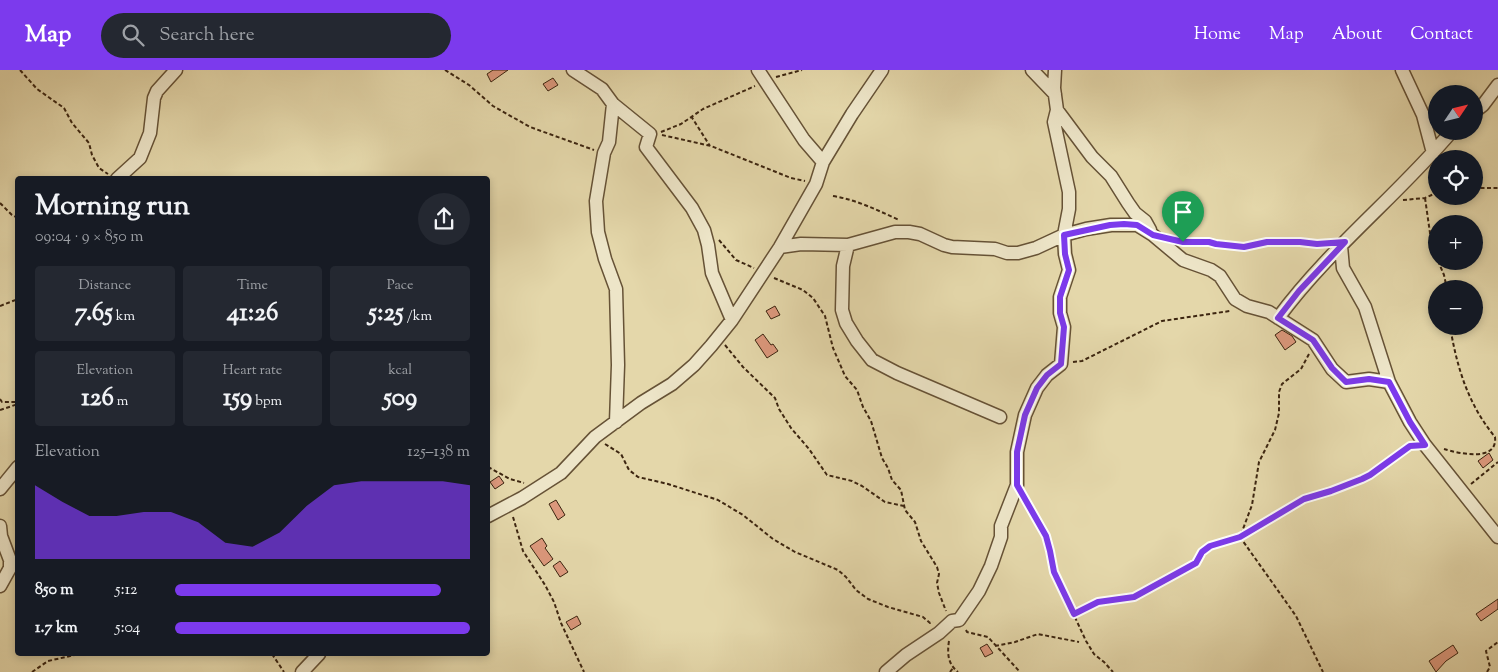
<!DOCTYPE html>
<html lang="en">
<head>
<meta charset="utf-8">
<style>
	:root { --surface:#171b24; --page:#242831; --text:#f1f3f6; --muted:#9ea1a6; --accent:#7c3aed }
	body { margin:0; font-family:"Sorts Mill Goudy",serif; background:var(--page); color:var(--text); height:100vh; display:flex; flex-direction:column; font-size:19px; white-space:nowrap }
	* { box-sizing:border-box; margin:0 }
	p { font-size:16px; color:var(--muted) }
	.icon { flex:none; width:28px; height:28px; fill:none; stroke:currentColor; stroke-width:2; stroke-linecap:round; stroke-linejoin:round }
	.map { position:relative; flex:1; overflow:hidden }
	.details { position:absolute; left:15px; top:106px; width:475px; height:480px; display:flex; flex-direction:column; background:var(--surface); border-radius:5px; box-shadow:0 2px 8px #0003 }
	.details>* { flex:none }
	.needle { width:32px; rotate:55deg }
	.tools { position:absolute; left:1428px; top:15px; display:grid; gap:10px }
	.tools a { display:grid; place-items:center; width:55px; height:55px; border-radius:50%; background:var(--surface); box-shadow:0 2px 8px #0003; font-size:25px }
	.pin { position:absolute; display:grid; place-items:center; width:42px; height:42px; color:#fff; margin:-51px -21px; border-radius:50% 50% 50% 0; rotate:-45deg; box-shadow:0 0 5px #0007 }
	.pin .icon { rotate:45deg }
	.round { display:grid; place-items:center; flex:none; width:52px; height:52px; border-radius:26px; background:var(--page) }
	.summary { display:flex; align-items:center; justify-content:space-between; height:85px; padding:0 20px }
	h1 { font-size:28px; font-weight:700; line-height:38px }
	.stats { display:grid; grid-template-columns:repeat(3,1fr); gap:8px; height:85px; padding:5px 20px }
	.stats div { display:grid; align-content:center; border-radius:5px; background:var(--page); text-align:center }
	.stats b { font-size:25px; font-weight:700 }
	.stats small { font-size:14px; font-weight:400 }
	.stats p { font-size:14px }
	.chart { height:140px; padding:10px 20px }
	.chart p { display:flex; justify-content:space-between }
	.chart svg { width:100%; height:90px; margin-top:5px; fill:var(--accent); opacity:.7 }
	ul { padding:0 20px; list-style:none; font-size:16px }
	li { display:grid; grid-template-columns:80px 60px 1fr; align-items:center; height:38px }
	li i { height:12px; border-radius:6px; background:var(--accent) }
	header { display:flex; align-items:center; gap:30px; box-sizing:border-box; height:70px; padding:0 25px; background:var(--accent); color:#fff }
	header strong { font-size:24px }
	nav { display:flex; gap:28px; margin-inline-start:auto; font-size:18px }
	.search { width:350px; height:45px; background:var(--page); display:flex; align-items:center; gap:12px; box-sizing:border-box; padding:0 18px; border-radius:28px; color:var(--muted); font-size:19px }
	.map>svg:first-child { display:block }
	.building { fill:#dc987c; stroke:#3c2510 }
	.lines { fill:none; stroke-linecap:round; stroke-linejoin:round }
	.minor-casing { stroke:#665236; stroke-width:15 }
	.path { stroke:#3c2510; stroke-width:2; stroke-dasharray:4 2.5; stroke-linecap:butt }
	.minor { stroke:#ede5c8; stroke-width:12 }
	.route-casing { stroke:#fff; stroke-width:10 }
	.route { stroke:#7c3aed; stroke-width:6 }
</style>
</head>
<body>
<header>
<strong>Map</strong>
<div class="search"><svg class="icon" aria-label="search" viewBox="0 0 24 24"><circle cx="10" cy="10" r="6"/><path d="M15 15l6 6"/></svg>Search here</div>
<nav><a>Home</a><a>Map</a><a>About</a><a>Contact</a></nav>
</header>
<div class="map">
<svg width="1498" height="602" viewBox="0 0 1498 602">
	<rect width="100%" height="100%" fill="#e4d7aa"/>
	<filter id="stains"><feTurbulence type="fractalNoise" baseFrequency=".004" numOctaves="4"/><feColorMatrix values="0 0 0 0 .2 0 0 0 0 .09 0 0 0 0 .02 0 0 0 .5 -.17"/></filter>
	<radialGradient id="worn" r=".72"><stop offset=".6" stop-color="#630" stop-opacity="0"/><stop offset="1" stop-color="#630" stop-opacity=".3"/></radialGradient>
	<path class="building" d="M493,0H508L491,12L487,4Z
		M553,8L558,15L548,21L543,14Z
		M775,236L780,245L771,249L766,241Z
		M1282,260L1292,266L1296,272L1285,280L1275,265Z
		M763,264L771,275L773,274L778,281L767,288L755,270Z
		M1489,383L1493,390L1483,398L1478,391Z
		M499,406L504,413L495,419L490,412Z
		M556,430L565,445L558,450L549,434Z
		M542,468L547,476L545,478L553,489L544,496L530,476Z
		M560,491L568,502L560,507L553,496Z
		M1498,529V539L1481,551L1476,544Z
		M577,546L581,554L571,560L566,552Z
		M987,574L993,583L985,587L980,578Z
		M1453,575L1458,583L1446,591L1436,602L1429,591Z"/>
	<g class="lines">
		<g class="minor-casing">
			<path id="minor" d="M573,0L602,19L613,34L650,64L646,77L692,138L704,160L708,175L712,203L732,250
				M758,0L804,70L823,92
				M1032,0L1055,24
				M1402,0L1423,45L1433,83
				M613,34L609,72L604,83L596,131L598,162L605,189L616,219L618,295L616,352
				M1057,40L1092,87L1111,106L1128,133L1135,143L1145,151L1150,160
				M1474,42L1483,35L1498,15
				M117,109L140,88L150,63L154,28L157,21L176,0
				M848,175L843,196L842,240L846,253L857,271L872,290L897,303L1000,347
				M1341,176L1343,198L1365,237L1389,312L1410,352L1425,375L1498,467
				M780,177L801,174L848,175L895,162H909L920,164L944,175L952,177L995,179L1007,183H1018L1036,178L1064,165L1086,159L1111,155H1137L1153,165L1183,190L1211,200L1220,206L1235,229L1247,236L1269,242L1313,270L1332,299L1346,312L1369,309L1389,312
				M1278,248C1329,179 1397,126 1452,61
				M0,419L18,397
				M488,446L522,428L561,403L595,367L641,333L672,314L694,295L711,276L732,250L780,177L816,114L823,92L852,44L882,0
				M0,456L1,466L10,490V498L0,516
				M302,602L319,584
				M886,602L906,585L939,563L952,551L959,550L979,521L991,496L1001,467V456L1017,415V382L1025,345L1037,318L1047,305L1061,294L1064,257L1060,243V227L1069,200L1065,184L1064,165L1069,139V122L1054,52L1057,40L1054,18L1055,0"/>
		</g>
		<path class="path" d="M20,0L37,19L64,38L72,53L89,73L92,85L99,98L108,104
			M445,0L469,15L493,36L530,57L594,80
			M776,7L802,0
			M691,46L710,76
			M661,62L681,54L703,39L755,16
			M662,65L711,76L791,108L805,111
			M1474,118H1498
			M833,126C857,130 877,140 899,150
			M1425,128L1432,177L1436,187
			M1403,130L1425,128L1436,123
			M0,133L12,145L18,148
			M719,170L736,190L754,198
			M1180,172H1209L1216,174L1244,177L1267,172L1326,174
			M1438,191L1444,205L1447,219
			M774,208L803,220L813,228L825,246L833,278L845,306L857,320L863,337L871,351L882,388L888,398L892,410L901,420L905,440L915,452L921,471L937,497L939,504L937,513L939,523L946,541
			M0,236L18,229
			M725,275L743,297L775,328L779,339L791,358L809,379L827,405L852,411L862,416L885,432L904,436
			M1309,284L1301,299L1282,314L1279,322V343L1275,360L1259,392L1252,435L1240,467L1296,546L1323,602
			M1073,292L1082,291L1162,251L1230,241
			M0,329L2,332H18
			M0,340L18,334
			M605,374L621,384L629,400L638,407L668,414L718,430L743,445L773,469L795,482L838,500L846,507L856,520L868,529L888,537L923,547L930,553L933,552
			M1444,379C1457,383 1498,393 1495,367C1468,334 1457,298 1450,256
			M488,397L510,409L524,413
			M1471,414L1498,392
			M1025,428L1046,466L1050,481L1054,502L1086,571L1094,584L1104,592L1113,602
			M513,447L523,481L545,515L554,532L561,553L584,602
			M1074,544L1098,532L1134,527L1196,493L1202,482L1210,476L1222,471L1240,467L1304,429L1331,421L1362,409L1370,405L1405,378L1412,376
			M966,560L967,562L988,567L1020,602
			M949,571C947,584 948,594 958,602
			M995,576L1015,572L1038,564L1079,572
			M272,584L284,602
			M32,602L48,591L79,584
			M950,602L953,598
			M1487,602L1490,597L1486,581L1498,572"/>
		<use href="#minor" class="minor"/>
	</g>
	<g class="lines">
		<g class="route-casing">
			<path id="route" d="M1124,154L1137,155L1153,165L1183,172H1209L1216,174L1244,177L1267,172H1300L1317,174L1345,172L1299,221L1278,248L1313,270L1332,298L1346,312L1369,309L1389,312L1410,352L1425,375L1410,376L1370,405L1362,409L1331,421L1304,429L1240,467L1210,476L1202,482L1196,493L1134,527L1098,532L1074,544L1054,502L1050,481L1046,466L1017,415V382L1025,345L1037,318L1047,305L1061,294L1064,257L1060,243V227L1069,200L1065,184L1064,165L1110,155Z"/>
		</g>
		<use href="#route" class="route"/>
	</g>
	<rect width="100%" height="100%" filter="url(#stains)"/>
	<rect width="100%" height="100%" fill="url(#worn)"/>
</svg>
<div class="tools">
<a><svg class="needle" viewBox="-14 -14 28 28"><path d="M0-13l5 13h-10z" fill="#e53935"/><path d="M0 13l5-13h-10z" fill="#9ea1a6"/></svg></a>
<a><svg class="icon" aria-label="locate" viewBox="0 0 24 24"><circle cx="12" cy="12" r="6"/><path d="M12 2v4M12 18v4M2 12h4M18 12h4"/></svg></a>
<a>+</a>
<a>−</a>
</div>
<div class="pin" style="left:1183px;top:172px;background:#1e9e55"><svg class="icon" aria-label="arrive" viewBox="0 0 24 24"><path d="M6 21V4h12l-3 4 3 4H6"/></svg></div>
<section class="details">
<div class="summary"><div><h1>Morning run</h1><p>09:04 · 9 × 850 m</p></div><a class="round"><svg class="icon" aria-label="share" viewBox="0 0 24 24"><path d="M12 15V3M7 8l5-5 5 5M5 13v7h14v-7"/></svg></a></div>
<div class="stats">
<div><p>Distance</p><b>7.65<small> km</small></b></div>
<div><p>Time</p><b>41:26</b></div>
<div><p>Pace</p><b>5:25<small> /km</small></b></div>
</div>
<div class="stats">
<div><p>Elevation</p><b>126<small> m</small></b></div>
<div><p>Heart rate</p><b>159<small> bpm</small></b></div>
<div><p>kcal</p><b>509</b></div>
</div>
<div class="chart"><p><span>Elevation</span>125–138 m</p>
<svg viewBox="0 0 160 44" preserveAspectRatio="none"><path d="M0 44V8L10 16L20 23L30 23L40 21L50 21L60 26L70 36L80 38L90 31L100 18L110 8L120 6L130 6L140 6L150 6L160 8V44z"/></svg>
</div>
<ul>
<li><b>850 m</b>5:12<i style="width:90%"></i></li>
<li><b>1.7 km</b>5:04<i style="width:100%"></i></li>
</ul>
</section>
</div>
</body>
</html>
